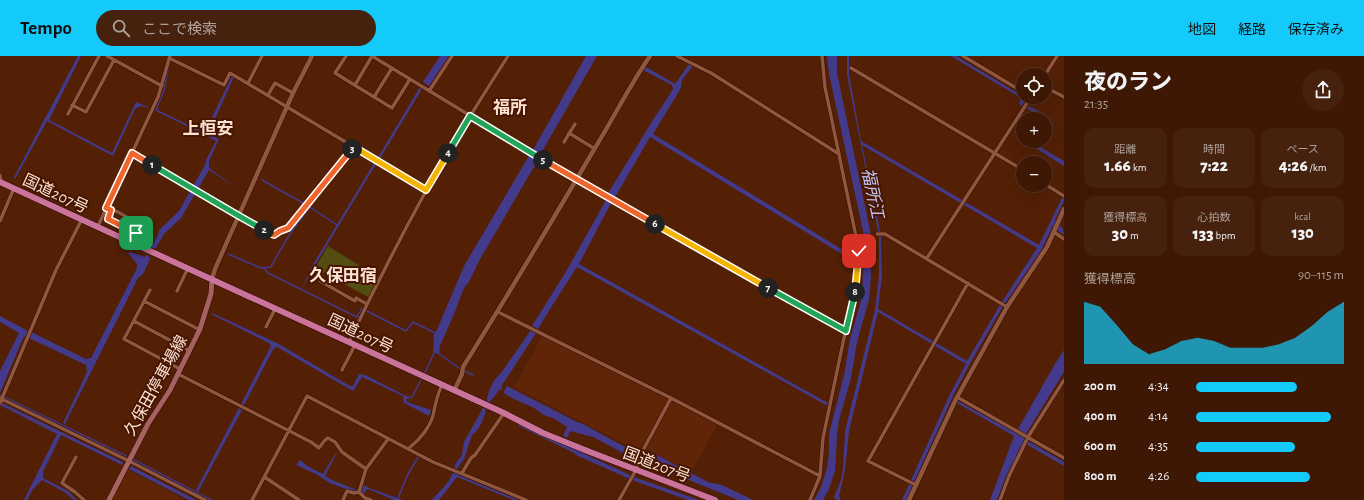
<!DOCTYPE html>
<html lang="ja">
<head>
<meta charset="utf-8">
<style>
	:root { --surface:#3e1804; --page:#45210e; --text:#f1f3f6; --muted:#ada09a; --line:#573726; --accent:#14cafb }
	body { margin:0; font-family:"Alegreya Sans","Noto Sans JP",sans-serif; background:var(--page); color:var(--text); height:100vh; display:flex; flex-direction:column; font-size:15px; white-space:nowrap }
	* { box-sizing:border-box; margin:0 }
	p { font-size:13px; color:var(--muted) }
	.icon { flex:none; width:22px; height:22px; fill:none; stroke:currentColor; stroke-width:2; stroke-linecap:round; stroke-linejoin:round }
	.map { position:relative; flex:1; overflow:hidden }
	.panel { display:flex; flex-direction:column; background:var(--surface); width:300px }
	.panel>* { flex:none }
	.tools { position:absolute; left:1016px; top:12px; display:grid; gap:8px }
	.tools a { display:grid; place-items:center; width:36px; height:36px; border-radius:50%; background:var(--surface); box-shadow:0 4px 16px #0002,0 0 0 1px var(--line); font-size:20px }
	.pin { position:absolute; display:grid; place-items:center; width:34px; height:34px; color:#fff; margin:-17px; border-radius:8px; box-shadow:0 2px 6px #0006 }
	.km { position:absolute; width:20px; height:20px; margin:-10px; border-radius:50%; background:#222; color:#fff; font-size:11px; line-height:20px; text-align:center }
	.round { display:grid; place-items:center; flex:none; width:42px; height:42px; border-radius:21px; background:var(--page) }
	.head { display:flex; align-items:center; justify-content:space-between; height:68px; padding:0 20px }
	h1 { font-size:22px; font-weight:800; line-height:30px }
	.metrics { display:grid; grid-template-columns:repeat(3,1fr); gap:6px; height:68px; padding:4px 20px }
	.metrics div { display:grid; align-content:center; border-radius:10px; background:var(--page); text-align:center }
	.metrics b { font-size:17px; font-weight:800 }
	.metrics small { font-size:11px; font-weight:400 }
	.metrics p { font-size:11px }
	.chart { height:112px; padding:8px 20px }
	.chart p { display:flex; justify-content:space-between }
	.chart svg { width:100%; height:72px; margin-top:4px; fill:var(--accent); opacity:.7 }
	ul { padding:0 20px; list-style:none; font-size:13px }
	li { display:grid; grid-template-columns:64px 48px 1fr; align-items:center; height:30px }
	li i { height:10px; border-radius:5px; background:var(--accent) }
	header { display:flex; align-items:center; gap:24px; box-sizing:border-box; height:56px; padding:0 20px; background:var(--accent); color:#111 }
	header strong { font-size:19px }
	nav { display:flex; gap:22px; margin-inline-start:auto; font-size:14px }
	.search { width:280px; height:36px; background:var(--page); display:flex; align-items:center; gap:10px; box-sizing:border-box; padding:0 14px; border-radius:22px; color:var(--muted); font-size:15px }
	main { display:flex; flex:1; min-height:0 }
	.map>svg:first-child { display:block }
	.built { fill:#5f2506 }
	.green { fill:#524d11 }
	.water { fill:#433a8b; fill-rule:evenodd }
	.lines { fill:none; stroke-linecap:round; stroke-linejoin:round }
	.stream { stroke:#433a8b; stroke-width:1.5 }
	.minor-casing { stroke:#310b00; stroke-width:4.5 }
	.tertiary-casing { stroke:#310b00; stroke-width:5.5 }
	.secondary-casing { stroke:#310b00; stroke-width:6 }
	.trunk-casing { stroke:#310b00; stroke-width:7 }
	.minor { stroke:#90573e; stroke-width:3.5 }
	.tertiary { stroke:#90573e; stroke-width:4.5 }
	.secondary { stroke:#a66261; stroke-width:5 }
	.trunk { stroke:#ca749c; stroke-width:6 }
	.split-1-casing { stroke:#fff; stroke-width:8 }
	.split-2-casing { stroke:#fff; stroke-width:8 }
	.split-3-casing { stroke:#fff; stroke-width:8 }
	.split-4-casing { stroke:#fff; stroke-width:8 }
	.split-5-casing { stroke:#fff; stroke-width:8 }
	.split-6-casing { stroke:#fff; stroke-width:8 }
	.split-7-casing { stroke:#fff; stroke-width:8 }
	.split-8-casing { stroke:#fff; stroke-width:8 }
	.split-9-casing { stroke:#fff; stroke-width:8 }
	.split-1 { stroke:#f0652b; stroke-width:5 }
	.split-2 { stroke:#22a559; stroke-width:5 }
	.split-3 { stroke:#f0652b; stroke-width:5 }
	.split-4 { stroke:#f5b400; stroke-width:5 }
	.split-5 { stroke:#22a559; stroke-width:5 }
	.split-6 { stroke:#f0652b; stroke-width:5 }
	.split-7 { stroke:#f5b400; stroke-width:5 }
	.split-8 { stroke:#22a559; stroke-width:5 }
	.split-9 { stroke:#f5b400; stroke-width:5 }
	.labels { text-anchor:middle; stroke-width:4; stroke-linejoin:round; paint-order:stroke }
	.street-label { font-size:16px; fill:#fde2d6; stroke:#471500 }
	.neighbourhood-label { font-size:17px; font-weight:bold; fill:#fde2d6; stroke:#471500 }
	.water-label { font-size:17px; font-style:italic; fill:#bfc0ee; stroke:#471500 }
</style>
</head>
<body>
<header>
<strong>Tempo</strong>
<div class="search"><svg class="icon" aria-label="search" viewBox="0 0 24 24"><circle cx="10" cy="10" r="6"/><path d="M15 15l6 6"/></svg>ここで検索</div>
<nav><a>地図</a><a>経路</a><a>保存済み</a></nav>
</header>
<main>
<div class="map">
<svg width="1064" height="444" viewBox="0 0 1064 444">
	<rect width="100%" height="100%" fill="#532006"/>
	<path class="built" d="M542,280L718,368L691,416L647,393L638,395L514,331Z
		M128,414L185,444H186H112Z"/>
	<path class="green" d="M328,190L381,223L372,243L315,212Z"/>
	<path class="water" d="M78,0H81L49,64L112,97L136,46L151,52L141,50L135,53L113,100L47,65L15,123L14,121Z
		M440,0H449L429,30L423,26Z
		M586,0H597L540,99L533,94Z
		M827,0H837V17L870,174L871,221L869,244L857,286L851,322L839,364L837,380L835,415L829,433L823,444H814L821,431L827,412L829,397V378L844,319L850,283L862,241L864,194L863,175L829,18Z
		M847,0H849V18L861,85L1039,189L1064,138V145L1055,164C1059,169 1064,172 1064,179L1058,175V172L1054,169L1052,171L1042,193L1002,252L969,309L953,340L906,444H902L950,338L966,308L878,256L849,375L845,414L839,440L841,444H837L834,441L841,424L843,413L845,375L875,254L879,220V180L847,19ZM862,89L1037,192L1000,249L967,305L878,253L882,220L881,180Z
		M951,0H956L1026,42L1022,50L1019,48L1021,42Z
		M689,8L692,11L682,24L681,32L653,78L856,202L855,206L650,81L614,143L607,139L656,59L661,52L673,33L672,29L643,14L646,11L675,28Z
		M232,20L234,21L208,78L219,83L209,105V112L235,131L209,114L181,162L164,178L156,192H151L158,179L159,174L179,155L205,109L206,104L216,85L201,77L202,75L205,76Z
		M420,31L422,33L379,104L377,103Z
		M1028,50L1045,58L1053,69L1045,85V79L1050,70L1049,67L1045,65V63H1042L1027,52Z
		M1041,85H1045L1042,92L1064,105V110L1037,93Z
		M530,98L538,104L479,205L469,226L464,232L454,258L440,290L439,298L435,297L433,298L434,277L436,276L464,210Z
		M374,107L376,108L314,211L301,234L312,210Z
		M606,144L611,147L579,208L828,347L826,349L577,211L550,253L538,273L532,270L567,214Z
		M130,196L145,201L146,199L149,200L150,203L143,218L138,222L65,368L63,367L87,316L86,309L29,282L31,276L86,303L91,302L137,212V208L128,197Z
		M212,257L277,287L350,330H353L359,318L365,319L406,340L412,341L411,342L406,343L407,346L431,354L429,360L404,347L403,340L362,321L353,335L277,291L274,292L244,349L241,348L271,290L269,287L211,258Z
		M0,260L28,275L26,280L23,282L0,337V315L19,277L0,266Z
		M531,274L536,277L501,331L502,332V334L500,333L489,347L487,346C487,336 493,324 501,317Z
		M1064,294V316L1026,378L1018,373L1056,306Z
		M507,330L579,367H581L638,398L643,400L646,396L649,395L708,426L722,429L753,444H738L657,411H652L642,407L643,403L637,400L636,401L623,397L593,381L570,375L567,382L563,380L567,371L553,362L543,359C538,351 514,345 504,337V335Z
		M958,345L1025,382L1023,387L1007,418L997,444H990L1014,380L957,347Z
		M0,346L123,406L122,409L61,379L43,416V422L68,435L77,444H74L66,437L42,424L33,433L27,444H24L57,378L0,349Z
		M239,352L242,354L198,436L196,434Z
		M483,352L486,353C484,362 480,374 472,379L464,403L457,413L454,412L456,407L462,399L464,386Z
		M518,367L634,421L699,444H688L632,424L576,399L574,397L519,370Z
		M1028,385L1064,406V410L1026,388Z
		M338,395L325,420L332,424L357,434V435L354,436L330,427L316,418L296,409L300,404L307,410L323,418L332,403Z
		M131,410L196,444H189L129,413Z
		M453,416L457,417L458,419L519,444H514L457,421L439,444H432C439,435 450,427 453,416Z
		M364,429L369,432L403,444H394L368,433L366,434L364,438L362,436V433Z"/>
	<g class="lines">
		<path class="stream" d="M172,1V0
			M169,8L164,34L156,54L201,76
			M262,124L305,148
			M228,198L261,212L271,211C283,187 293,172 310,151L337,169
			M264,212L268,217L357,261L362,252
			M367,255L406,275L413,266L435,277
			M438,297L459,312
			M465,315L473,319
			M425,317L434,297
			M0,339L126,400
			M412,341L421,324
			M134,404L211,444
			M455,417V413
			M398,442L407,420L418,401"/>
		<g class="minor-casing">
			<path id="minor" d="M107,0L162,30
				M346,0L335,17L392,52L410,23
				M372,0L576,124L846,275
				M677,0L711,17L839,98
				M963,0L1023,36
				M169,2L224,29L230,17L426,134
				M851,12L1023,114
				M1045,19L1057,0
				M248,27L262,0
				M355,29L372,0
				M1045,31L1064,41
				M429,35L452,0
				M268,39L275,27L293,37
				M374,41L392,12
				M72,49L86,56L114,4
				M68,58L99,0
				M569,77L595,93
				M564,86L575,68
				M132,97L239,160L274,179L280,175L288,172L354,91
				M0,119L1,126
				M1045,128L1064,140
				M107,152L114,155H116L145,171L150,166
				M111,154L108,163L137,177
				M0,165L14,132
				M98,170L158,41L170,0
				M1054,176L1064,183
				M877,178H885L1007,251
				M132,186L141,169
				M927,202L1031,41
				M320,225L355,245L356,242L367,248
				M150,234L124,283L180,313
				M177,235L188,212
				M144,245L200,274
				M498,256L671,342L820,420
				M134,265L190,295
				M266,271L275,253
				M349,286C373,235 399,184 426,135C451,89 480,44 508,0
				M342,314L355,289
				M178,318L311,386L319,392L325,384L328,382L335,386L342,396L366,413
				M957,341L1064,402
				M0,342L129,405L205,444
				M0,347L56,214L82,163
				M408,393C418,385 429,373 433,360C435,349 437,339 442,329
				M76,401L62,427L75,436L84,444
				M462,417L471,402L475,399L504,357
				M264,422H266L299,444
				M916,429L868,405L968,227
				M359,436L366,413L388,383
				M252,444L307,340L433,406L526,444
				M343,444L347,435L354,437L359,436L365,442L371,444
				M619,444L636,414L641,398L671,342
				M810,444L820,420L823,382L844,282L854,240L859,195L825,31L822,0
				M1000,444L1009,420L1028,381L1064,324"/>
		</g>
		<g class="tertiary-casing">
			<path id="tertiary" d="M212,223L215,213L293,37L312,0
				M454,335L462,318L463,311C508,239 552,165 595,92C614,61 630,29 650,0
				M909,444L956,343L1007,251L1047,191L1064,153"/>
		</g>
		<g class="secondary-casing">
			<path id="secondary" d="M109,444L148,368L170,334L200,273L211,238L212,223"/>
		</g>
		<g class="trunk-casing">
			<path id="trunk" d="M0,126L250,241L504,357L543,377L590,396L715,444"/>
		</g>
		<use href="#minor" class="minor"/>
		<use href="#tertiary" class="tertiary"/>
		<use href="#secondary" class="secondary"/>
		<use href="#trunk" class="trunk"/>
	</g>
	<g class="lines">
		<g class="split-1-casing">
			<path id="split-1" d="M136,177L108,163L111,154L106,152L132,97L152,109"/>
		</g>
		<g class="split-2-casing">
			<path id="split-2" d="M152,109L239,160L264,174"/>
		</g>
		<g class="split-3-casing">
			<path id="split-3" d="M264,174L274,179L280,175L288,172L352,93"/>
		</g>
		<g class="split-4-casing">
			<path id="split-4" d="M352,93L354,91L426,134L448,97"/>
		</g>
		<g class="split-5-casing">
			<path id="split-5" d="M448,97L470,60L543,104"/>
		</g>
		<g class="split-6-casing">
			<path id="split-6" d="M543,104L655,168"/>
		</g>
		<g class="split-7-casing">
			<path id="split-7" d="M655,168L768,232"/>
		</g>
		<g class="split-8-casing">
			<path id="split-8" d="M768,232L846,275L855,236"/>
		</g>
		<g class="split-9-casing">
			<path id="split-9" d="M855,236L859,195"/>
		</g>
		<use href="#split-1" class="split-1"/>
		<use href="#split-2" class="split-2"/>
		<use href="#split-3" class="split-3"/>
		<use href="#split-4" class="split-4"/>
		<use href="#split-5" class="split-5"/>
		<use href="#split-6" class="split-6"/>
		<use href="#split-7" class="split-7"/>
		<use href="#split-8" class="split-8"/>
		<use href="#split-9" class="split-9"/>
	</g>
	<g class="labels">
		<g class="street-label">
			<text transform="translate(56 137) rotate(25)" y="6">国道207号</text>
			<text transform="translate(361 277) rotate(25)" y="6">国道207号</text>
			<text transform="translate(155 329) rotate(-61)" y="6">久保田停車場線</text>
			<text transform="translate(657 408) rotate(21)" y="6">国道207号</text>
		</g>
		<g class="neighbourhood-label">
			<text x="510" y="57">福所</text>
			<text x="208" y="78">上恒安</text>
			<text x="343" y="225">久保田宿</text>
		</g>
		<g class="water-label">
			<text transform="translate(873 137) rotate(78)" y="6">福所江</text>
		</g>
	</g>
</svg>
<div class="tools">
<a><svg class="icon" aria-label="locate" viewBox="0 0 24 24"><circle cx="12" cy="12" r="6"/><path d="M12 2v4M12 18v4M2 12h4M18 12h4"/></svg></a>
<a>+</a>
<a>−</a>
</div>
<div class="pin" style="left:136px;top:177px;background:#1e9e55"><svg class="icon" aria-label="arrive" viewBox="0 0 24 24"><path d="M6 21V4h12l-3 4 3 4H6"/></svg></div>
<div class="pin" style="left:859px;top:195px;background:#d93025"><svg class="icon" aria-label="check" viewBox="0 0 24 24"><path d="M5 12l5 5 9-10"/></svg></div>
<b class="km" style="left:152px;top:109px">1</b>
<b class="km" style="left:264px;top:174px">2</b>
<b class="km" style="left:352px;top:93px">3</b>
<b class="km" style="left:448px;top:97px">4</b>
<b class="km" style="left:543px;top:104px">5</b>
<b class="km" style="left:655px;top:168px">6</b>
<b class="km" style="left:768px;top:232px">7</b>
<b class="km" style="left:855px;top:236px">8</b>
</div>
<section class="panel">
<div class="head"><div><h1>夜のラン</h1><p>21:35</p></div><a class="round"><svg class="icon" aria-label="share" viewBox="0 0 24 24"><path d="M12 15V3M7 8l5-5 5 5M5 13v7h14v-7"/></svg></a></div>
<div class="metrics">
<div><p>距離</p><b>1.66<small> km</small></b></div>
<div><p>時間</p><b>7:22</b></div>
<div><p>ペース</p><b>4:26<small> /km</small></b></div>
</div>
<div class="metrics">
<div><p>獲得標高</p><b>30<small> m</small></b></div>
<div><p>心拍数</p><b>133<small> bpm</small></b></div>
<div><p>kcal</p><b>130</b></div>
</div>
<div class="chart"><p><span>獲得標高</span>90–115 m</p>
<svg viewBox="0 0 160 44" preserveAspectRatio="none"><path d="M0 44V6L10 9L20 20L30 32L40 38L50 35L60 30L70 28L80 30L90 34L100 34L110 34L120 32L130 28L140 21L150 12L160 6V44z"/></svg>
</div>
<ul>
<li><b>200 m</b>4:34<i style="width:68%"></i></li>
<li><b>400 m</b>4:14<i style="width:91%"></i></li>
<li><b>600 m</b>4:35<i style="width:67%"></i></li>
<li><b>800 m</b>4:26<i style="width:77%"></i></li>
</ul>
</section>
</main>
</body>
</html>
